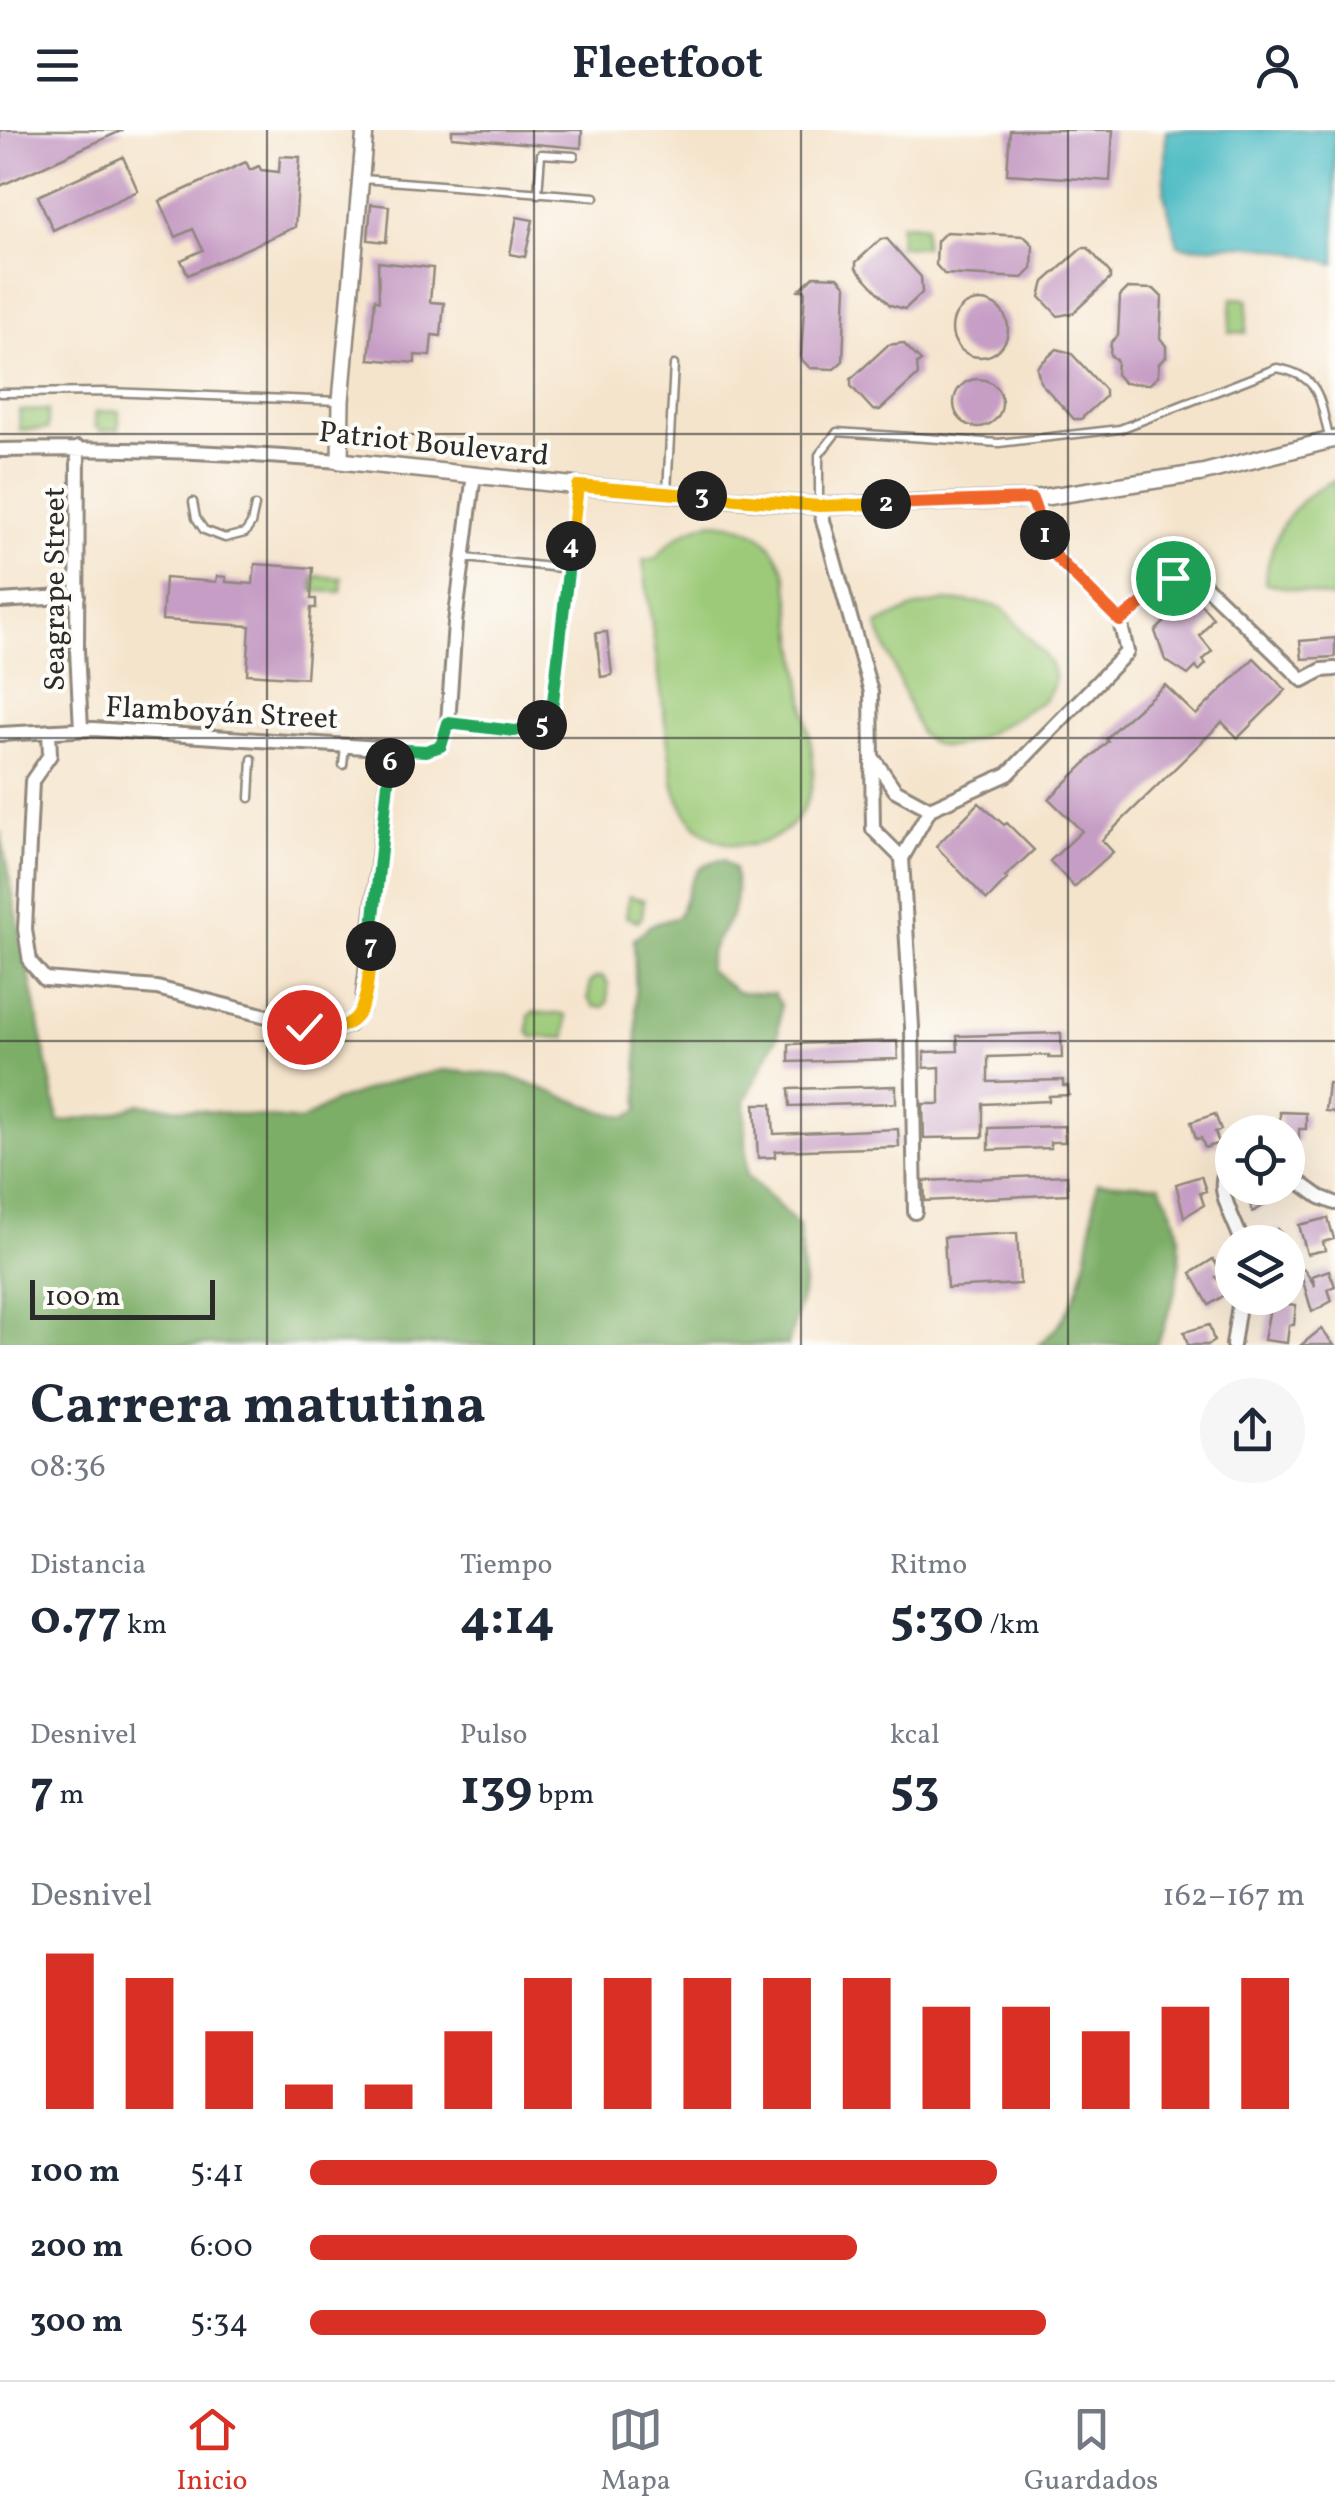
<!DOCTYPE html>
<html lang="es">
<head>
<meta charset="utf-8">
<style>
	:root { --surface:#fff; --page:#f6f6f7; --text:#1f2937; --muted:#747a83; --line:#e0e1e3; --accent:#d93025 }
	body { margin:0; font-family:Vollkorn,serif; background:var(--page); color:var(--text); height:100vh; display:flex; flex-direction:column; font-size:38px; white-space:nowrap }
	* { box-sizing:border-box; margin:0 }
	p { font-size:32px; color:var(--muted) }
	.icon { flex:none; width:55px; height:55px; fill:none; stroke:currentColor; stroke-width:2; stroke-linecap:round; stroke-linejoin:round }
	.map { position:relative; height:1215px; overflow:hidden }
	.details { display:flex; flex-direction:column; background:var(--surface); flex:1 }
	.details>* { flex:none }
	.buttons { position:absolute; left:1215px; top:985px; display:grid; gap:20px }
	.buttons a { display:grid; place-items:center; width:90px; height:90px; border-radius:50%; background:var(--surface); box-shadow:0 10px 40px #0002; font-size:50px }
	.scale { position:absolute; left:30px; bottom:25px; width:185px; box-sizing:border-box; padding-left:10px; border:5px solid #2b2b2b; border-top:0; font-size:28px; line-height:35px; white-space:nowrap; color:#2b2b2b; -webkit-text-stroke:8px #fdfcf7; paint-order:stroke }
	.pin { position:absolute; display:grid; place-items:center; width:85px; height:85px; color:#fff; margin:-42px; border:5px solid #fff; border-radius:50%; box-shadow:0 2px 10px #0007 }
	.km { position:absolute; width:50px; height:50px; margin:-25px; border-radius:50%; background:#222; color:#fff; font-size:28px; line-height:50px; text-align:center }
	.round { display:grid; place-items:center; flex:none; width:105px; height:105px; border-radius:52px; background:var(--page) }
	.summary { display:flex; align-items:center; justify-content:space-between; height:170px; padding:0 30px }
	h1 { font-size:55px; font-weight:700; line-height:75px }
	.figures { display:grid; grid-template-columns:repeat(3,1fr); gap:15px; height:170px; padding:10px 30px }
	.figures div { display:grid; align-content:center }
	.figures b { font-size:50px; font-weight:700 }
	.figures small { font-size:28px; font-weight:400 }
	.figures p { font-size:28px }
	.chart { height:280px; padding:20px 30px }
	.chart p { display:flex; justify-content:space-between }
	.chart svg { width:100%; height:180px; margin-top:10px; stroke:var(--accent); stroke-width:6 }
	ul { padding:0 30px; list-style:none; font-size:32px }
	li { display:grid; grid-template-columns:160px 120px 1fr; align-items:center; height:75px }
	li i { height:25px; border-radius:12px; background:var(--accent) }
	header { display:flex; justify-content:space-between; align-items:center; height:130px; padding:0 30px; background:var(--surface); font-size:45px; font-weight:700 }
	.tabs { display:flex; justify-content:space-around; align-items:center; height:140px; border-top:2px solid var(--line); background:var(--surface); font-size:28px; color:var(--muted) }
	.tabs a { display:grid; justify-items:center; gap:5px }
	.tabs .on { color:var(--accent) }
	.map>svg:first-child { display:block }
	.green { fill:#9cca78; stroke:#647a52; stroke-width:2.5 }
	.forest { fill:#7dae68; stroke:#546c4a; stroke-width:2.5 }
	.water { fill:#4ebcc4; stroke:#3c7478; stroke-width:2.5 }
	.building { fill:#c69dc5 }
	.lines { fill:none; stroke-linecap:round; stroke-linejoin:round }
	.service-casing { stroke:#90887c; stroke-width:11 }
	.minor-casing { stroke:#90887c; stroke-width:18 }
	.tertiary-casing { stroke:#90887c; stroke-width:20 }
	.service { stroke:#fff; stroke-width:6 }
	.minor { stroke:#fff; stroke-width:12 }
	.tertiary { stroke:#fff; stroke-width:15 }
	.split-1-casing { stroke:#fff; stroke-width:20 }
	.split-2-casing { stroke:#fff; stroke-width:20 }
	.split-3-casing { stroke:#fff; stroke-width:20 }
	.split-4-casing { stroke:#fff; stroke-width:20 }
	.split-5-casing { stroke:#fff; stroke-width:20 }
	.split-6-casing { stroke:#fff; stroke-width:20 }
	.split-7-casing { stroke:#fff; stroke-width:20 }
	.split-8-casing { stroke:#fff; stroke-width:20 }
	.split-1 { stroke:#f0652b; stroke-width:12 }
	.split-2 { stroke:#f0652b; stroke-width:12 }
	.split-3 { stroke:#f5b400; stroke-width:12 }
	.split-4 { stroke:#f5b400; stroke-width:12 }
	.split-5 { stroke:#22a559; stroke-width:12 }
	.split-6 { stroke:#22a559; stroke-width:12 }
	.split-7 { stroke:#22a559; stroke-width:12 }
	.split-8 { stroke:#f5b400; stroke-width:12 }
	.grid { fill:none; stroke:#2b2b2b; stroke-width:2.5; stroke-opacity:0.55 }
	.labels { text-anchor:middle; stroke-width:8; stroke-linejoin:round; paint-order:stroke }
	.street-label { font-size:30px; fill:#2b2b2b; stroke:#fdfcf7 }
</style>
</head>
<body>
<header><svg class="icon" aria-label="menu" viewBox="0 0 24 24"><path d="M4 6h16M4 12h16M4 18h16"/></svg>Fleetfoot<svg class="icon" aria-label="person" viewBox="0 0 24 24"><circle cx="12" cy="8" r="4"/><path d="M4 21q1-7 8-7t8 7"/></svg></header>
<div class="map">
<svg width="1335" height="1215" viewBox="0 0 1335 1215">
	<rect width="100%" height="100%" fill="#fdfcf7"/>
	<filter id="ink" filterUnits="userSpaceOnUse"><feTurbulence type="fractalNoise" baseFrequency=".01" numOctaves="2"/><feDisplacementMap in="SourceGraphic" scale="20" xChannelSelector="R" yChannelSelector="G"/><feConvolveMatrix kernelMatrix="1 2 1 2 8 2 1 2 1" color-interpolation-filters="sRGB"/></filter>
	<filter id="wash" filterUnits="userSpaceOnUse"><feTurbulence type="fractalNoise" baseFrequency=".0048" numOctaves="4" result="noise"/><feDisplacementMap in="SourceGraphic" scale="40" xChannelSelector="R" yChannelSelector="G"/><feGaussianBlur stdDeviation="2.25" result="paint"/><feColorMatrix in="noise" values="0 0 0 0 0 0 0 0 0 0 0 0 0 0 0 0 0 1.4 0 .05"/><feComposite in="paint" operator="in"/></filter>
	<g filter="url(#wash)">
		<rect width="100%" height="100%" fill="#f5e4cc"/>
		<path class="green" d="M900,94L925,95L924,117L899,116Z
			M1232,168L1248,169L1246,203L1229,202Z
			M48,280V299L20,300L19,281Z
			M119,281V299L100,301L99,297H95V282Z
			M1335,350V469L1265,453C1270,407 1291,369 1335,350Z
			M712,392C753,394 774,408 787,448C793,493 800,539 806,585C809,607 816,631 812,653C807,693 769,722 729,714C699,707 683,684 674,657L643,430L656,428C672,408 686,398 712,392Z
			M314,446L342,448L341,462L313,461Z
			M946,471C963,472 988,471 1003,479C1011,484 1018,497 1025,504C1044,525 1069,544 1043,571C1019,584 975,615 949,617C936,617 929,612 920,604L877,495L913,478Z
			M629,766L644,770L642,787L638,791L626,787Z
			M596,847H603L608,854V872L604,877H595L588,869L590,852Z
			M533,882L566,885V908L532,907L528,901L529,886Z"/>
		<path class="forest" d="M0,701L59,992L109,985L140,974L301,991L335,971L390,952L443,940L509,946L605,982L627,987L639,980L634,809L651,795L678,787C689,760 691,730 724,730L734,739C736,753 738,765 733,780C726,801 706,817 709,840L737,862L774,864L781,875L778,905L745,971L747,1045L799,1096L804,1157L788,1215H0Z
			M1097,1052L1160,1055C1165,1066 1173,1079 1176,1091C1187,1132 1173,1178 1156,1215H1038C1088,1177 1089,1109 1097,1052Z"/>
		<path class="water" d="M1166,0H1335V134C1302,124 1268,115 1233,115C1213,114 1199,121 1178,115L1164,64Z"/>
		<g id="blocks">
			<path class="building" d="M0,0H123L0,56Z
				M452,0H582L581,18L452,7Z
				M1010,0H1113L1110,51L1007,44Z
				M280,26L300,27L295,97L188,145L181,130L203,120L193,99L176,107L160,71L246,32L250,40L259,36L261,40L279,42Z
				M123,27L138,61L53,100L38,66Z
				M371,74L389,76L386,112L368,110Z
				M517,87L533,90L525,127L510,124Z
				M946,102L1024,106L1033,115L1032,139L1023,148L944,144L936,135L937,111Z
				M881,109H887L921,147L922,163L905,179L890,175L856,138V132Z
				M1082,118H1088L1110,143V149L1073,183L1058,186L1040,167L1044,152Z
				M378,132L433,138L430,172L444,173L441,206L432,205L430,226L415,225V233L369,229L375,169L379,171Z
				M814,146L838,147L846,156L843,231L834,239L810,238L801,229L805,160H799Z
				M1128,158L1154,159L1162,167L1160,208L1166,216V227L1159,233L1158,246L1150,254L1124,253L1116,244L1117,231L1110,225L1111,212L1118,206L1120,166Z
				M952 199a28 28 0 1 1 56 0a28 28 0 1 1-56 0Z
				M903,213L921,231L917,234L918,245L880,280H873L851,256V249L888,215Z
				M1057,219L1071,223L1105,260V267L1081,289H1074L1040,252L1037,237Z
				M954 273a24 24 0 1 1 48 0a24 24 0 1 1-48 0Z
				M255,434L313,438L311,469H316V478H311L306,548L247,544L250,496L162,490L165,448L216,452L217,446L226,447V452L253,454Z
				M1193,465L1213,488L1200,506L1212,521L1203,530L1206,534L1199,541L1196,537L1188,545L1165,530L1155,501Z
				M607,502L612,545L601,547L596,503Z
				M1335,508V527L1302,529L1300,511Z
				M1254,528L1286,560L1238,608L1222,592L1102,710L1113,722L1074,757L1050,731L1082,701L1049,669L1108,611L1106,609L1117,597L1165,555L1196,585Z
				M979,673L1004,695L1007,693L1034,720L1005,747L1007,749L987,770L936,716Z
				M1061,903L1062,928H1049V925L988,927V952L1063,950V956H1068L1069,965L1049,966V971L983,974V1007L924,1008L923,974H940V937L924,938V922L958,921L957,906Z
				M897,911L898,929L789,932V914Z
				M1328,953L1335,954V982L1325,981Z
				M896,956V973L790,976L789,959Z
				M755,974H772L774,1004L898,999L899,1017L775,1021V1027L758,1028Z
				M1280,982L1306,983V999H1299V1012H1288V1002H1280Z
				M1215,984L1221,1000L1215,1002L1219,1013L1205,1018L1201,1008L1196,1009L1191,992Z
				M1064,996L1065,1012H1050L1051,1018L989,1020V998Z
				M1067,1045L1068,1064L925,1071L924,1051Z
				M1201,1046L1206,1061L1200,1063L1204,1075L1184,1087L1176,1054Z
				M1243,1058H1263L1271,1071L1253,1082Z
				M1328,1088L1334,1109L1323,1112L1325,1120L1307,1124L1299,1095Z
				M1278,1099L1287,1112H1258Z
				M1017,1103L1020,1154L947,1158L944,1107Z
				M1213,1129L1222,1143L1216,1147L1228,1163L1209,1175L1191,1143Z
				M1304,1139L1315,1156L1312,1146L1329,1140L1335,1156L1328,1159L1332,1171L1312,1182L1300,1141Z
				M1271,1172L1296,1175L1294,1195H1289L1287,1213L1264,1210Z
				M1209,1195L1214,1211L1208,1215H1188L1184,1202Z
				M1321,1199L1334,1215H1301Z"/>
		</g>
	</g>
	<g filter="url(#ink)">
		<use href="#blocks" fill-opacity="0" stroke="#90887c" stroke-width="2.5"/>
		<g class="lines">
			<g class="service-casing">
				<path id="service" d="M363,49L595,67
					M538,64L541,24L574,26
					M0,263L108,262L340,271
					M667,362L674,235
					M193,372L196,388L204,400L225,408L245,403L251,394L255,376
					M819,374V325L837,302L999,313L1120,299L1277,238C1321,246 1319,268 1329,307
					M466,428L569,439
					M449,593C480,597 537,616 552,580L578,357
					M343,635L345,617
					M250,668L252,629"/>
			</g>
			<g class="minor-casing">
				<path id="minor" d="M78,318L77,520L81,599
					M0,320C114,317 227,322 340,331
					M819,376L871,562L873,699L902,728
					M0,471L78,466
					M1120,491L1173,448L1193,444L1303,550L1322,540L1335,539
					M49,601L50,625L32,651L25,799L30,832L45,849L157,858L329,902L349,895L362,879L391,619
					M0,604L93,599L426,621L441,616L448,593L455,493L474,344
					M873,628L895,660L930,679
					M1232,1032C1209,1054 1235,1088 1242,1112
					M1288,1044L1320,1067L1335,1073
					M915,1082L912,897L902,728L930,679L1008,644L1127,522L1120,491L1053,424L1032,369
					M1233,1215L1240,1168"/>
			</g>
			<g class="tertiary-casing">
				<path id="tertiary" d="M365,0L341,271L340,331L578,356L819,376L1032,369L1202,343L1335,309"/>
			</g>
			<use href="#service" class="service"/>
			<use href="#minor" class="minor"/>
			<use href="#tertiary" class="tertiary"/>
		</g>
	</g>
	<g class="lines" filter="url(#ink)">
		<g class="split-1-casing">
			<path id="split-1" d="M1045,405L1053,424L1120,491L1173,448"/>
		</g>
		<g class="split-2-casing">
			<path id="split-2" d="M886,374L1032,369L1045,405"/>
		</g>
		<g class="split-3-casing">
			<path id="split-3" d="M702,366L819,376L886,374"/>
		</g>
		<g class="split-4-casing">
			<path id="split-4" d="M571,416L578,356L702,366"/>
		</g>
		<g class="split-5-casing">
			<path id="split-5" d="M542,595L552,580L571,416"/>
		</g>
		<g class="split-6-casing">
			<path id="split-6" d="M390,633L391,619L426,621L441,616L448,593L515,601L542,595"/>
		</g>
		<g class="split-7-casing">
			<path id="split-7" d="M371,816L390,633"/>
		</g>
		<g class="split-8-casing">
			<path id="split-8" d="M304,897C370,909 366,868 371,816"/>
		</g>
		<use href="#split-1" class="split-1"/>
		<use href="#split-2" class="split-2"/>
		<use href="#split-3" class="split-3"/>
		<use href="#split-4" class="split-4"/>
		<use href="#split-5" class="split-5"/>
		<use href="#split-6" class="split-6"/>
		<use href="#split-7" class="split-7"/>
		<use href="#split-8" class="split-8"/>
	</g>
	<path class="grid" d="M267,0V1215M534,0V1215M801,0V1215M1068,0V1215M0,304H1335M0,608H1335M0,911H1335"/>
	<g class="labels">
		<g class="street-label">
			<text transform="translate(434 313) rotate(6)" y="10">Patriot Boulevard</text>
			<text transform="translate(54 459) rotate(-90)" y="10">Seagrape Street</text>
			<text transform="translate(222 582) rotate(3)" y="10">Flamboyán Street</text>
		</g>
	</g>
</svg>
<div class="buttons">
<a><svg class="icon" aria-label="locate" viewBox="0 0 24 24"><circle cx="12" cy="12" r="6"/><path d="M12 2v4M12 18v4M2 12h4M18 12h4"/></svg></a>
<a><svg class="icon" aria-label="layers" viewBox="0 0 24 24"><path d="M12 4l9 5-9 5-9-5zM3 14l9 5 9-5"/></svg></a>
</div>
<div class="scale">100 m</div>
<div class="pin" style="left:1173px;top:448px;background:#1e9e55"><svg class="icon" aria-label="arrive" viewBox="0 0 24 24"><path d="M6 21V4h12l-3 4 3 4H6"/></svg></div>
<div class="pin" style="left:304px;top:897px;background:#d93025"><svg class="icon" aria-label="check" viewBox="0 0 24 24"><path d="M5 12l5 5 9-10"/></svg></div>
<b class="km" style="left:1045px;top:405px">1</b>
<b class="km" style="left:886px;top:374px">2</b>
<b class="km" style="left:702px;top:366px">3</b>
<b class="km" style="left:571px;top:416px">4</b>
<b class="km" style="left:542px;top:595px">5</b>
<b class="km" style="left:390px;top:633px">6</b>
<b class="km" style="left:371px;top:816px">7</b>
</div>
<section class="details">
<div class="summary"><div><h1>Carrera matutina</h1><p>08:36</p></div><a class="round"><svg class="icon" aria-label="share" viewBox="0 0 24 24"><path d="M12 15V3M7 8l5-5 5 5M5 13v7h14v-7"/></svg></a></div>
<div class="figures">
<div><p>Distancia</p><b>0.77<small> km</small></b></div>
<div><p>Tiempo</p><b>4:14</b></div>
<div><p>Ritmo</p><b>5:30<small> /km</small></b></div>
</div>
<div class="figures">
<div><p>Desnivel</p><b>7<small> m</small></b></div>
<div><p>Pulso</p><b>139<small> bpm</small></b></div>
<div><p>kcal</p><b>53</b></div>
</div>
<div class="chart"><p><span>Desnivel</span>162–167 m</p>
<svg viewBox="0 0 160 44" preserveAspectRatio="none"><path d="M5 44V6M15 44V12M25 44V25M35 44V38M45 44V38M55 44V25M65 44V12M75 44V12M85 44V12M95 44V12M105 44V12M115 44V19M125 44V19M135 44V25M145 44V19M155 44V12"/></svg>
</div>
<ul>
<li><b>100 m</b>5:41<i style="width:69%"></i></li>
<li><b>200 m</b>6:00<i style="width:55%"></i></li>
<li><b>300 m</b>5:34<i style="width:74%"></i></li>
</ul>
</section>
<nav class="tabs">
<a class="on"><svg class="icon" aria-label="home" viewBox="0 0 24 24"><path d="M3 11l9-7 9 7M6 9v11h12V9"/></svg>Inicio</a>
<a><svg class="icon" aria-label="map" viewBox="0 0 24 24"><path d="M3 6l6-2 6 2 6-2v14l-6 2-6-2-6 2zM9 4v14M15 6v14"/></svg>Mapa</a>
<a><svg class="icon" aria-label="saved" viewBox="0 0 24 24"><path d="M7 4h10v16l-5-4-5 4z"/></svg>Guardados</a>
</nav>
</body>
</html>
